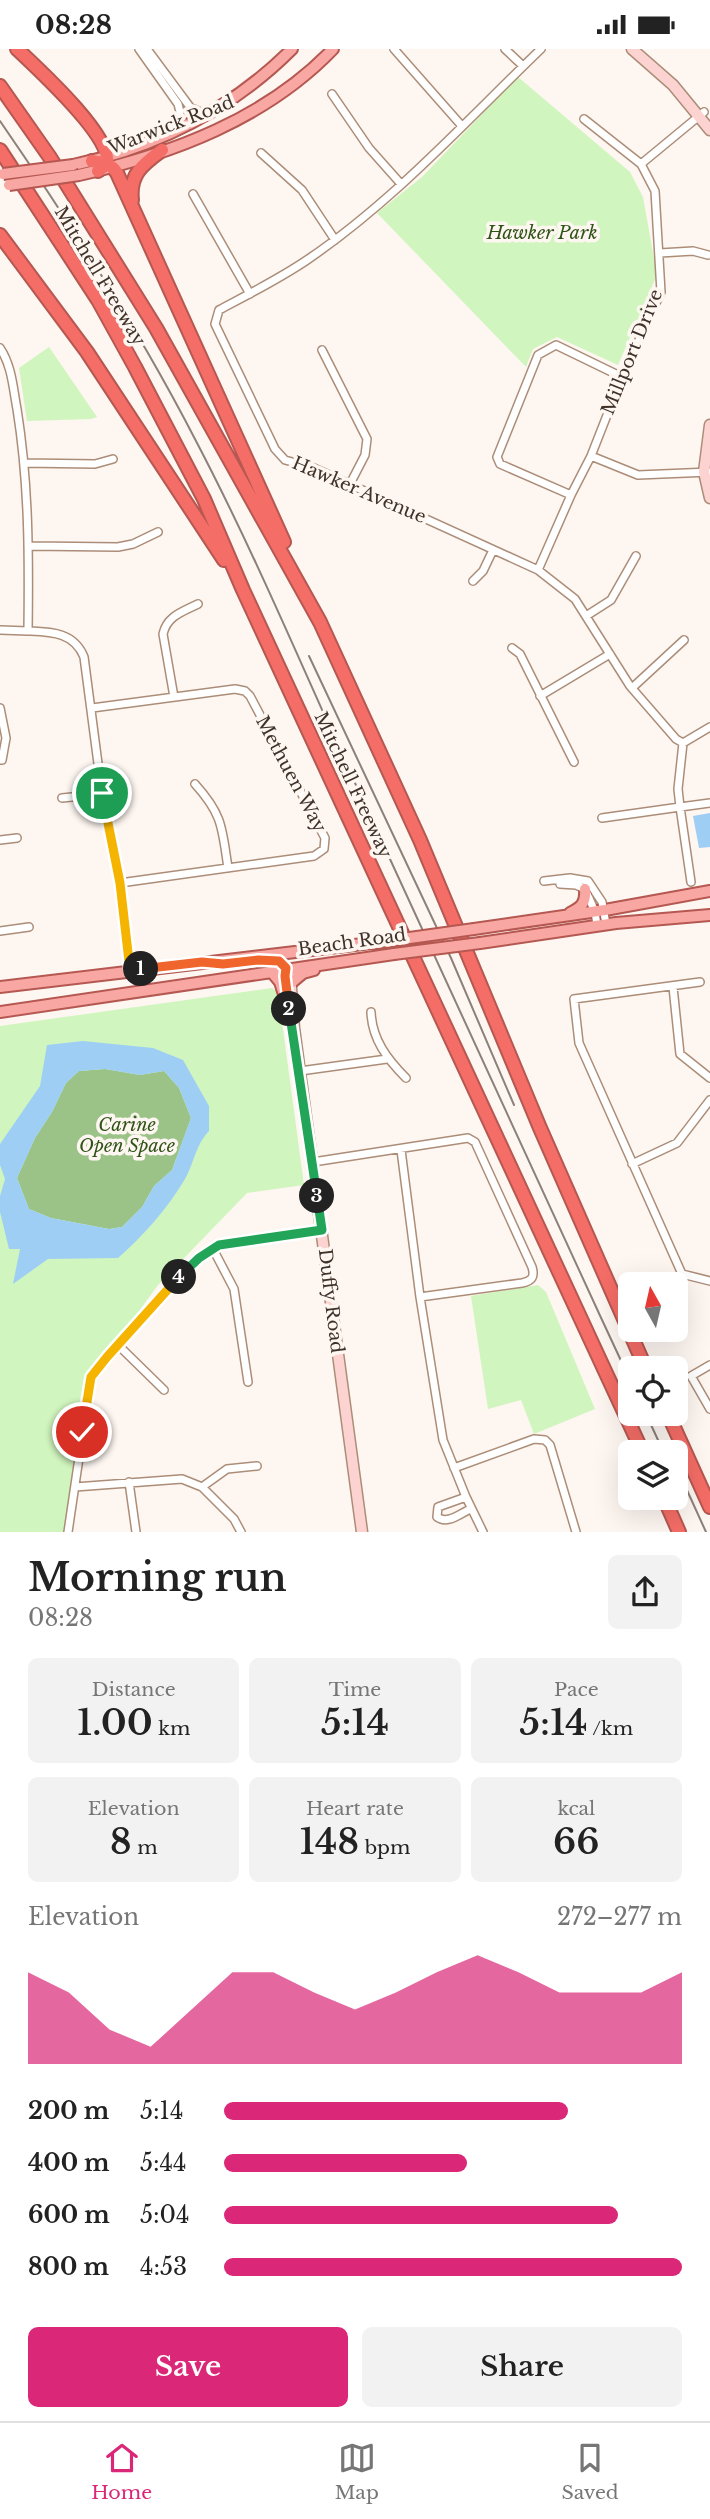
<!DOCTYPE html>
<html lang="en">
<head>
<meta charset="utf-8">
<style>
	:root { --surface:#fff; --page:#f2f2f2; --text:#222; --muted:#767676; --line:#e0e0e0; --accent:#db2777 }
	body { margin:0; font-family:"Libre Baskerville",serif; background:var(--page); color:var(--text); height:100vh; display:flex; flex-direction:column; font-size:26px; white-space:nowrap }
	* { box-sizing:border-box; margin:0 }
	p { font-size:23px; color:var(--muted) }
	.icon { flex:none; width:38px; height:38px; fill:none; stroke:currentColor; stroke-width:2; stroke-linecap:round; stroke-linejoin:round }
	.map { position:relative; height:1483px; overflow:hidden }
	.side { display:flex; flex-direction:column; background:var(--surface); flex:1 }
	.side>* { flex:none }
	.needle { width:46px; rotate:352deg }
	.controls { position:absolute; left:618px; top:1223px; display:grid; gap:14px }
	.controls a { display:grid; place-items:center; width:70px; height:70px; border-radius:10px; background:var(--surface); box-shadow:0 7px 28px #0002; font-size:35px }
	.pin { position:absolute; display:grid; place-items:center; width:60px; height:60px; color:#fff; margin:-30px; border:4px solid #fff; border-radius:50%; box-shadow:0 2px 7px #0007 }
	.km { position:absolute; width:35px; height:35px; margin:-18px; border-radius:50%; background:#222; color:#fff; font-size:19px; line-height:35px; text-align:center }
	.round { display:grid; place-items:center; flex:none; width:74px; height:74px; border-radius:10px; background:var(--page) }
	.overview { display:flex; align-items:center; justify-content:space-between; height:119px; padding:0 28px }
	h1 { font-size:38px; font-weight:600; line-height:52px }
	.figures { display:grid; grid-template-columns:repeat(3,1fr); gap:10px; height:119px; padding:7px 28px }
	.figures div { display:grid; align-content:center; border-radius:10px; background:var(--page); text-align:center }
	.figures b { font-size:35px; font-weight:600 }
	.figures small { font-size:19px; font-weight:400 }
	.figures p { font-size:19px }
	.chart { height:196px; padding:14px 28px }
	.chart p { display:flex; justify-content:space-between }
	.chart svg { width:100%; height:126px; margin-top:7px; fill:var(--accent); opacity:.7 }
	.action { display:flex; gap:14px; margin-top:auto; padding:14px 28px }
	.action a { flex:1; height:80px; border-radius:10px; background:var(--accent); color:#fff; font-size:28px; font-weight:600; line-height:80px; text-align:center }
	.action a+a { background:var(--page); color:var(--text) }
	ul { padding:0 28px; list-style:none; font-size:23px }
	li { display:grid; grid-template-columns:112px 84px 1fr; align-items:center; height:52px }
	li i { height:18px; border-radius:9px; background:var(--accent) }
	.status { display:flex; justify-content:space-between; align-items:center; height:49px; padding:0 35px; background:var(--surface); direction:ltr }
	.status svg { height:19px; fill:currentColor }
	.tabs { display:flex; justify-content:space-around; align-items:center; height:98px; border-top:2px solid var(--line); background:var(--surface); font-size:19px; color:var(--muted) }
	.tabs a { display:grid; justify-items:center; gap:4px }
	.tabs .on { color:var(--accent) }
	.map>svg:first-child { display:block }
	.green { fill:#d1f5be }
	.forest { fill:#9bc287 }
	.water { fill:#9fcef5; fill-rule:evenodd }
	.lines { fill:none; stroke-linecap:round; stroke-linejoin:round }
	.street-casing { stroke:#ac8d78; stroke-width:10 }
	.secondary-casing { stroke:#ac8d78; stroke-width:13 }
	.primary-casing { stroke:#b55851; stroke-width:14 }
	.highway-casing { stroke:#b55851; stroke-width:16 }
	.street { stroke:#fff; stroke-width:7 }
	.secondary { stroke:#fcd3d1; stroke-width:10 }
	.primary { stroke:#f8a7a3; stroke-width:10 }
	.highway { stroke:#f46d66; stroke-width:12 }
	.rail { stroke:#8c817a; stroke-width:2 }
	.primary-bridge-casing { stroke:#b55851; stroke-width:14; stroke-linecap:butt }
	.primary-bridge { stroke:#f8a7a3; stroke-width:10 }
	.split-1-casing { stroke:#fff; stroke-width:14 }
	.split-2-casing { stroke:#fff; stroke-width:14 }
	.split-3-casing { stroke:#fff; stroke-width:14 }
	.split-4-casing { stroke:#fff; stroke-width:14 }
	.split-5-casing { stroke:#fff; stroke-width:14 }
	.split-1 { stroke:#f5b400; stroke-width:9 }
	.split-2 { stroke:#f0652b; stroke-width:9 }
	.split-3 { stroke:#22a559; stroke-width:9 }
	.split-4 { stroke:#22a559; stroke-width:9 }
	.split-5 { stroke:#f5b400; stroke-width:9 }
	.labels { text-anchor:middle; stroke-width:7; stroke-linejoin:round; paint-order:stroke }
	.street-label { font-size:18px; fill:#3f3229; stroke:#fdf6f1 }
	.park-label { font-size:18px; font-style:italic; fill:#2f5317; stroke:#fdf6f1 }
</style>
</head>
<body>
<div class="status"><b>08:28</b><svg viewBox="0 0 49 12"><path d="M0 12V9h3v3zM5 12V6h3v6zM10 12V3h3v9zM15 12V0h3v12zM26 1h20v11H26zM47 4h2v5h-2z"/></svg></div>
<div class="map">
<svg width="710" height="1483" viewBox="0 0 710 1483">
	<rect width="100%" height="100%" fill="#fdf6f1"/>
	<path class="green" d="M518,28L630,123L643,148L657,226L618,316L557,288L533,300L526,318L377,164L422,128Z
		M49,298L97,368L91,370L27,372L19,319Z
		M272,939L278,943L304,1136L247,1144L158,1236L89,1330L67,1483H0V977Z
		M538,1236L546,1243L595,1360L534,1385L521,1351L488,1360L471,1247Z"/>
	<path class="forest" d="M105,1020L140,1026L164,1022L179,1039L191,1069L172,1121L154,1137L142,1158L122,1178L109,1180L51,1169L29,1160L17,1129L35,1089L52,1063L66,1034L79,1022Z"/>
	<path class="water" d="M710,764V798L699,799L693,767Z
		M83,992L153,999L183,1011L209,1057V1082C195,1097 195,1112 185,1130C168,1159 143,1187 118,1209L48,1210L13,1235L20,1200H9L0,1163V1147L5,1130L0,1116V1095L40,1037L47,996ZM105,1020L140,1026L164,1022L179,1039L191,1069L172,1121L154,1137L142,1158L122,1178L109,1180L51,1169L29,1160L17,1129L35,1089L52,1063L66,1034L79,1022Z"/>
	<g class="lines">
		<g class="street-casing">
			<path id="street" d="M139,0L178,55L180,63L176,81
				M147,0L190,58L200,63H207
				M394,0L461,76
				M505,0L523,17
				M541,0C466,72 394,152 307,211C279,230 249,245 219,261L215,275L275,400L285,411L314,419L538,521L575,550L630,637L676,690L683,694L710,678
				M332,45L369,99L401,135
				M584,70L641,115
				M261,104L302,141L335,191
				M193,145L250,245
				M660,204L693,202L708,206
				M0,299C12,317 13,339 17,360C29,435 29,507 28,582L0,581
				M322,301L367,390L365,406L350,435
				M591,407L638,426L710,423
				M24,414L95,415L113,410
				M571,446L500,415L497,408L538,306L556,296L622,328
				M29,497L118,498L133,495L158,483
				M538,521L571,446L591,407L622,328L661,243L655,142L641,115L704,63
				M473,532L483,522L493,501
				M586,567L611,551L636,507
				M28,582C51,583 74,583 84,608L102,745L120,834L130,921
				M512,599L520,605L574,713
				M632,639L684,591
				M540,647L610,605
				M174,648L163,585C167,567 182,563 198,555
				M0,659L6,689L2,711H0
				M92,659L235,640L245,642L250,647L325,789L324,800L314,807L120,834
				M683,694L678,740L680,758L710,754
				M195,735C223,766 222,779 228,819
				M62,749L102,745
				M602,769L680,758L691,833
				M0,791L17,789
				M544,832L570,829L588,832L602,853L606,875
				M560,835L576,836L585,840L595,863L597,876
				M0,882L29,878
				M700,933L574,950L579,994L682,1225L710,1232
				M673,938L680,1005L710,1029
				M371,963C372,990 387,1010 406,1029
				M300,1022L387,1010
				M401,1101L420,1248L443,1391L466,1448L483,1483
				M313,1113L468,1089L475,1093L532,1218C535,1228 532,1232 522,1234L420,1248
				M632,1115L677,1094L710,1051
				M213,1200L234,1240L248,1333
				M118,1296L164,1341
				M710,1316L691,1327L710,1360
				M454,1419L534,1390L545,1391L550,1396L576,1483
				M129,1433L136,1483
				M75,1438L182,1430L202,1438L234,1470L241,1483
				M202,1438L227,1420L257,1417
				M466,1448L438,1458L437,1468C448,1476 460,1464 471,1460
				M68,1483L91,1328L169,1238L199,1209L219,1196L233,1193L322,1181"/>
		</g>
		<g class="secondary-casing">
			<path id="secondary" d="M632,0L673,36L710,81
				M710,376L704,423L710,449
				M261,911L271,910L282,914L290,926L294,979L362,1483"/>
		</g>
		<g class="primary-casing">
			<path id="primary" d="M73,116C156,98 232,60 292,0
				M79,126C172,105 266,70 333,0
				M570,864C582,858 586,854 585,840
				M474,880L605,861L710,842
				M480,894L616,874L710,866
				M271,922L280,933L290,965
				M291,934L303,924L314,921
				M0,938L388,892
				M0,963L394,905"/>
		</g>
		<g class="highway-casing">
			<path id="highway" d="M17,0C37,19 113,88 107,115L98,122
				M0,37L49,107L156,279L320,573L420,791L540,1079L646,1320
				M0,101L98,251L135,318L204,450L243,541L643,1404
				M92,112C103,114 111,114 117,124L284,493
				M132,151C129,125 143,115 162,101
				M0,186L87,303L224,511
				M668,1365L710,1458
				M664,1449L679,1483"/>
		</g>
		<use href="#street" class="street"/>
		<use href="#secondary" class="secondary"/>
		<use href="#primary" class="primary"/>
		<use href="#highway" class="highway"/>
		<path class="rail" d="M0,72C71,175 139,281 196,392C263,520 317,654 378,784C462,966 545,1149 630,1331
			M309,607L451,909L514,1056
			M646,1365L664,1404
			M676,1417L706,1483"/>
		<g class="primary-bridge-casing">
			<path id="primary-bridge" d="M3,125L73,116
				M9,136L79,126
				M388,892L474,880
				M394,905L480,894"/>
		</g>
		<use href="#primary-bridge" class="primary-bridge"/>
	</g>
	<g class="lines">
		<g class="split-1-casing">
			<path id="split-1" d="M102,744L120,834L130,921L141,920"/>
		</g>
		<g class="split-2-casing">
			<path id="split-2" d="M141,920L202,913L223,915L258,911L279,912L286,919L285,927L289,960"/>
		</g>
		<g class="split-3-casing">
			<path id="split-3" d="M289,960L317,1147"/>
		</g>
		<g class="split-4-casing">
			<path id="split-4" d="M179,1228L199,1209L219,1196L322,1181L317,1147"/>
		</g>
		<g class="split-5-casing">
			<path id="split-5" d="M82,1383L91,1328L107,1308L179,1228"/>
		</g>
		<use href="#split-1" class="split-1"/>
		<use href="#split-2" class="split-2"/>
		<use href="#split-3" class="split-3"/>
		<use href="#split-4" class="split-4"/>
		<use href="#split-5" class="split-5"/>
	</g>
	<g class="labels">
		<g class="street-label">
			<text transform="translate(171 76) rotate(-21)" y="6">Warwick Road</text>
			<text transform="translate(100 227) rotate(59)" y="6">Mitchell Freeway</text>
			<text transform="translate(632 303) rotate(-68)" y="6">Millport Drive</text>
			<text transform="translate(359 441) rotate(23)" y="6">Hawker Avenue</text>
			<text transform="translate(291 725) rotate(62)" y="6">Methuen Way</text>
			<text transform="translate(353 736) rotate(65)" y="6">Mitchell Freeway</text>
			<text transform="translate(352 893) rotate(-8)" y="6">Beach Road</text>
			<text transform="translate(331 1252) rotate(83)" y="6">Duffy Road</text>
		</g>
		<g class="park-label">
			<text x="542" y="190">Hawker Park</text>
			<text x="127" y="1082">Carine<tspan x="127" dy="21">Open Space</tspan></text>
		</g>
	</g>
</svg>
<div class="controls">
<a><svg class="needle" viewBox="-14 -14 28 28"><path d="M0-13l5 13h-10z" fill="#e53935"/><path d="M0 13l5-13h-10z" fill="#767676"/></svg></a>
<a><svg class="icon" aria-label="locate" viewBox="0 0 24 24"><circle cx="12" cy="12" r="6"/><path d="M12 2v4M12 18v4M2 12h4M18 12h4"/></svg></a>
<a><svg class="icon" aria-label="layers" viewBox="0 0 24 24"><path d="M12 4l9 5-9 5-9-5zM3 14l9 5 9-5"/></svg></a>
</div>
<div class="pin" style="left:102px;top:744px;background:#1e9e55"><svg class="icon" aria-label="arrive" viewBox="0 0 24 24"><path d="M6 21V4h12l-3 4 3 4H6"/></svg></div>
<div class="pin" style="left:82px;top:1383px;background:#d93025"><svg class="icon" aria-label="check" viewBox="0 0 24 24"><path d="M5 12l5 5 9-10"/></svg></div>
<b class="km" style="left:141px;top:920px">1</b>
<b class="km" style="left:289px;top:960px">2</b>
<b class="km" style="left:317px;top:1147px">3</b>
<b class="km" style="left:179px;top:1228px">4</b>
</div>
<section class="side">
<div class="overview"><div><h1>Morning run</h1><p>08:28</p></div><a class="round"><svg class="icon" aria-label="share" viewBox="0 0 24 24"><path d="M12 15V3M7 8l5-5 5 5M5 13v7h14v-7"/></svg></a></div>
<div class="figures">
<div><p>Distance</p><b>1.00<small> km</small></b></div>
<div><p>Time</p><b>5:14</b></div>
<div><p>Pace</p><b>5:14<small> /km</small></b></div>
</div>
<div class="figures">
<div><p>Elevation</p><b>8<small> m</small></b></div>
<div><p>Heart rate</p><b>148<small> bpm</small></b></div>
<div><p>kcal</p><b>66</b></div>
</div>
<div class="chart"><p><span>Elevation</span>272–277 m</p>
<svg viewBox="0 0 160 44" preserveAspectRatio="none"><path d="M0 44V12L10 19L20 32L30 38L40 25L50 12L60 12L70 19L80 25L90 19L100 12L110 6L120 12L130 19L140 19L150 19L160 12V44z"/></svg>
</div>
<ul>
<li><b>200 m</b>5:14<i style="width:75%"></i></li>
<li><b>400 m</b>5:44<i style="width:53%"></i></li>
<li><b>600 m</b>5:04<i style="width:86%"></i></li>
<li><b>800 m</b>4:53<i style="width:100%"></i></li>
</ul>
<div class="action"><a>Save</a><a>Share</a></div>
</section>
<nav class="tabs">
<a class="on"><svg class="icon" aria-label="home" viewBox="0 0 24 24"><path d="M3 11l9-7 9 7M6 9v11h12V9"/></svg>Home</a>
<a><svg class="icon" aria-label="map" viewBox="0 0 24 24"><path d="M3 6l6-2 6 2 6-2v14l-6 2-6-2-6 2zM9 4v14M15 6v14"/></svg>Map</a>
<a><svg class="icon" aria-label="saved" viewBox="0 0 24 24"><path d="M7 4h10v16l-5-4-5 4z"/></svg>Saved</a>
</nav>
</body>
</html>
